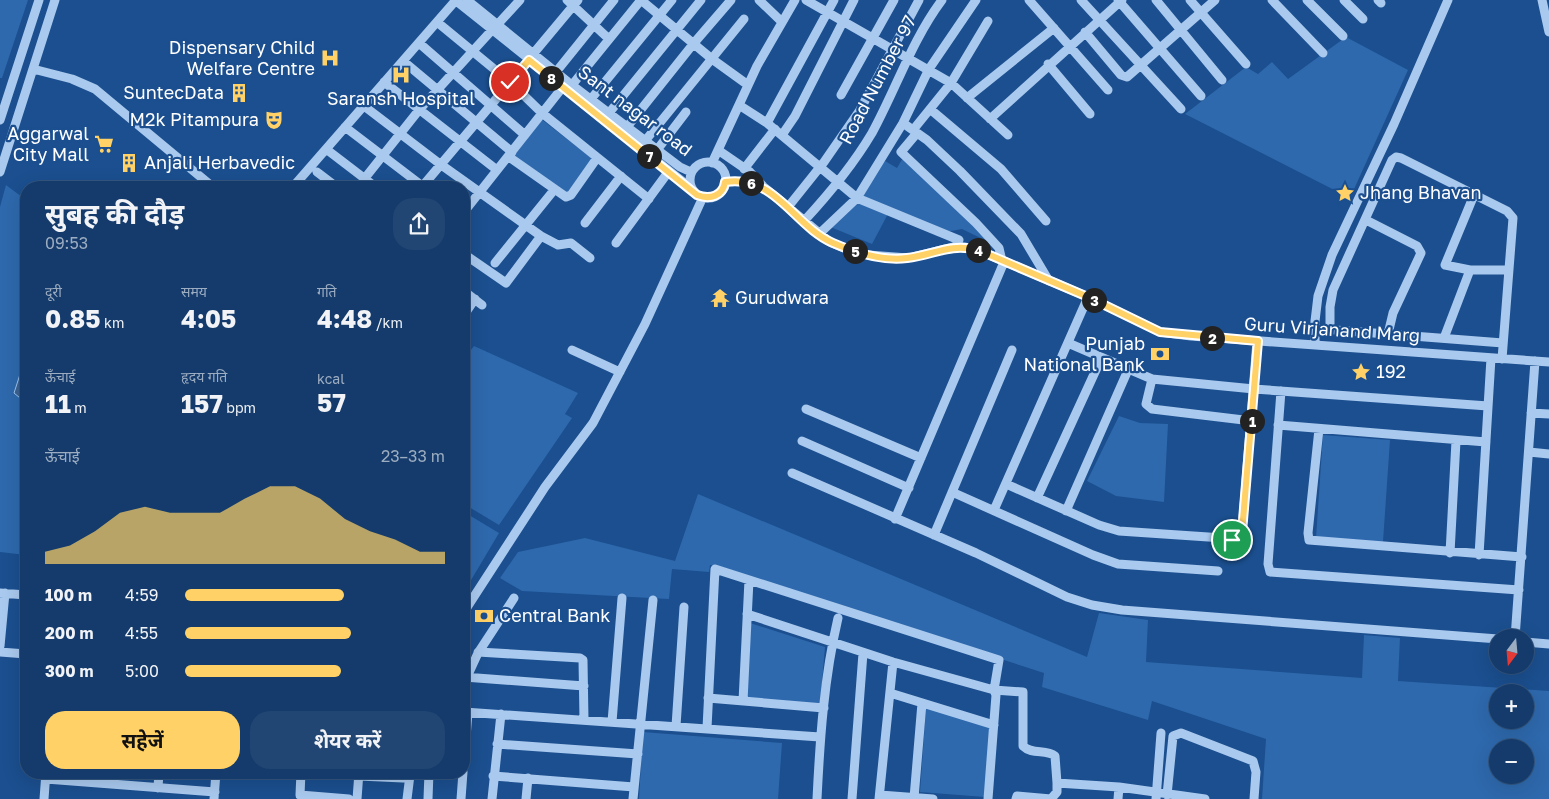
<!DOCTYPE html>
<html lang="hi">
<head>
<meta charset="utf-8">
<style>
	:root { --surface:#143b6b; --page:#214673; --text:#f1f3f6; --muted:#9dadc1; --line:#33557e; --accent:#ffd166 }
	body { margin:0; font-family:"Golos Text","Noto Sans Devanagari",sans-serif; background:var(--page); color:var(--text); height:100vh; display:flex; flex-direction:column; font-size:19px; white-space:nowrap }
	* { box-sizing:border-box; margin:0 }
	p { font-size:16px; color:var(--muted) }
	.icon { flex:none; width:28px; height:28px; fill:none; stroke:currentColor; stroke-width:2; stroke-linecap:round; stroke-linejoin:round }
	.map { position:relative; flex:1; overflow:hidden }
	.sheet { position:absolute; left:20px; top:181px; width:450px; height:598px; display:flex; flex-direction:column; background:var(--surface); border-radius:20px; box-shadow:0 5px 20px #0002,0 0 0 1px var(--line) }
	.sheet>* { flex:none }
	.needle { width:32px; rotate:196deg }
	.fabs { position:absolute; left:1489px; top:629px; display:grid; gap:10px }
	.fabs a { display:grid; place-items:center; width:45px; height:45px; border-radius:50%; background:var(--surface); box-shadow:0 5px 20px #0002,0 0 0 1px var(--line); font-size:25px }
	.pin { position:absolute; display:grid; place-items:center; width:42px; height:42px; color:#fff; margin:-21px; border:2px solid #fff; border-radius:50%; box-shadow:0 1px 5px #0007 }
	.km { position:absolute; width:25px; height:25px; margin:-12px; border-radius:50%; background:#222; color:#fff; font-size:14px; line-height:25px; text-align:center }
	.round { display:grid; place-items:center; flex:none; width:52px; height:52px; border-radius:20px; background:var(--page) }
	.headline { display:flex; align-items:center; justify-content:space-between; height:85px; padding:0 25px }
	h1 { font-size:28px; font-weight:700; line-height:38px }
	.stats { display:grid; grid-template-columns:repeat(3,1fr); gap:8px; height:85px; padding:5px 25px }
	.stats div { display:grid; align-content:center }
	.stats b { font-size:25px; font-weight:700 }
	.stats small { font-size:14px; font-weight:400 }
	.stats p { font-size:14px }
	.chart { height:140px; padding:10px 25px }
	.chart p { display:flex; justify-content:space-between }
	.chart svg { width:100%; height:90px; margin-top:5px; fill:var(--accent); opacity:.7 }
	.action { display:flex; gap:10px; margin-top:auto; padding:10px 25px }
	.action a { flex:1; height:58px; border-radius:20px; background:var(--accent); color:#111; font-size:20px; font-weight:700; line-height:58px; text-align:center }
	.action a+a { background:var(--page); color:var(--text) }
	ul { padding:0 25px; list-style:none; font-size:16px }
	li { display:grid; grid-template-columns:80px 60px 1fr; align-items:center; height:38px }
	li i { height:12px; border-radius:6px; background:var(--accent) }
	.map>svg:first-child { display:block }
	.green { fill:#2e69ad; fill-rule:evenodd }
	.water { fill:#3c6290; stroke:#9cc4f0 }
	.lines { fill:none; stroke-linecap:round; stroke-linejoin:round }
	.minor { stroke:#a9c9ee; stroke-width:9 }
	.route-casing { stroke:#fff; stroke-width:10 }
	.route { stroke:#ffd166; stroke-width:6 }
	.labels { text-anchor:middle; stroke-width:4.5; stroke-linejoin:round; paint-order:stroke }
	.poi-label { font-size:18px; fill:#fff; stroke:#1b4f8f; text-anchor:end }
	.street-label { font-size:18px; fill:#fff; stroke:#1b4f8f }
</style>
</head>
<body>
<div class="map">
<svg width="1549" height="799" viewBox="0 0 1549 799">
	<rect width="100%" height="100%" fill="#1b4f8f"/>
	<path class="green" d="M0,0H28L2,78H0Z
		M1346,37L1408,70L1350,198L1185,114L1246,67L1258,74L1272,62L1288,79Z
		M541,119L593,159L566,194L514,155Z
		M904,156L993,244L962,229L940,233L889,212L872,244L828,226L885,161L897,168Z
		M6,185L26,200V555L0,552V207Z
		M474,346L578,393L565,414L572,418L499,525L464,504V359Z
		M1119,416L1140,423L1168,424L1164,502L1116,496L1087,481Z
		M1323,435L1390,440L1383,542L1316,538Z
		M698,494L1087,657L1099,613L1148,620L1146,662L1362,678L1364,635L1400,638L1398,681L1549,691V799H1262L1266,739L1152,701L1148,720L1042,687L1044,673L710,565L709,572L672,569L669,599L522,591L500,578L518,552L585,538L675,561ZM1498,692H1525V720H1498ZM1498,748H1525V775H1498Z
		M464,512L499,533L464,592Z
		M750,623L825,647L820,706L746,700Z
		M926,708L990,727L985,797L920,792Z
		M643,732L782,743L778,799H639Z"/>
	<path class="water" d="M26,362V403L14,393L23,365Z"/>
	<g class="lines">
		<path class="minor" d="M455,0L692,189
			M467,0L568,82L680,167L691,172
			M567,0L609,39
			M641,0L712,59L748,85
			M759,0L782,22
			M806,0L951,83L1008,135
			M1029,0L1108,90
			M1081,0L1181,109
			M1118,0L1201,96
			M1156,0L1222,80
			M1190,0L1246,64
			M1272,0L1323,53
			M1307,0L1343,36
			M1344,0L1363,19
			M1378,0L1381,3
			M1542,0L1549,32
			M437,22L510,82L542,113L649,199
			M497,25L520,0
			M1085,32L1121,75L1127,77L1215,0
			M419,43L525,135
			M533,54L578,0
			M403,61L512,152
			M1048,64L1090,114
			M33,69L72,79L95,89L214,188
			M556,72L614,0
			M384,82L497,170
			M572,85L641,0
			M841,95L894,0
			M967,98L1054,28
			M591,99L672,0
			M739,105L767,123L857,198L959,240
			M364,106L440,164L541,236L506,283L464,254
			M930,109L1001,169L1046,221
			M609,113L701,0
			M990,119L1122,0
			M0,120L39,0
			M767,123L834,0
			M903,123L927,140L960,171L1021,234L1049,281
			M345,127L425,188
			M627,127L694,43L731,0
			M913,130L951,83L988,21
			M917,133L901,152L976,223L999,248L1002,261
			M782,135L795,116L854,0
			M645,141L744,19
			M326,149L377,188
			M657,150L686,112
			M718,150L750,172L763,186
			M509,157L566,197L571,195L597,158
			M690 180a18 18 0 1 1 36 0a18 18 0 1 1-36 0Z
			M712,163L757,66L795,0
			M744,169L775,129
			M0,172L55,0
			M317,172L338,188
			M725,182L746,181L765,188L830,242L844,248L868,255L908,258L953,247H964L978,250L1088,297L1160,332L1191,336L1549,362
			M292,188L456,0
			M357,188L419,110L492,30
			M421,188L529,60
			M1474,195L1445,265L1470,270H1509
			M788,207L824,162L860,110L919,0
			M464,212L566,83
			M1366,220L1417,246L1421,253L1393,313L1388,334
			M804,221C829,194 853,165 872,133C896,89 912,40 942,0
			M585,223L621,176
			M819,234L857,198L903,123L929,69L976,0
			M541,236L558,245L571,243L590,258
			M616,243L669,171
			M495,263L554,190
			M464,291L482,305
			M464,315L475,299
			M1444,338L1470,270
			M1068,343L1152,379L1254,389L1488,406
			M1315,345V321L1318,296L1332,255L1394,124L1448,0
			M572,350L620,372
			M1502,359L1513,218L1507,211L1401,158L1396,157L1392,160L1333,290L1330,307V328L1335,330L1503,343
			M1152,379L1146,404L1152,409L1252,421
			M1281,391L1268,564L1270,572L1519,590
			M806,409L921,458
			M1531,413L1549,414
			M1278,425L1486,442
			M1319,429L1308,533L1309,540L1522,557
			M802,441L909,488
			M1529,452L1549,454
			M792,473L976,553L1067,597L1092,605L1122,610L1498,639
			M1006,484L1099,525L1119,531L1238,539L1242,532L1257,341
			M952,492L1093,555L1118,564L1218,571
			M1037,498L1101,359
			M994,510L1088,297
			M1066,511L1128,370
			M895,519L1004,262
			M934,535L1012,350
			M1450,553L1456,441
			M1479,555L1491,358
			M0,593L26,595
			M464,612L545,487L593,423L645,324L703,197
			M747,614L893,662L994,690L996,695L988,799
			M1515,638L1535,361
			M1525,642L1549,644
			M0,646L5,593
			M0,652L26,654
			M478,652L580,658L583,660L584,720
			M464,677L584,686
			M467,677L478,653L514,598
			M890,693L994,725
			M708,698L824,708
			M743,701L749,580
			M464,712L820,737
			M612,722L622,598
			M676,726L684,607
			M707,728L715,569L999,660L994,690L1023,692V746C1032,755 1046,749 1055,756L1057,783L1119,787L1205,799
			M497,744L638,754
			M464,764L468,712
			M301,772L300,795L349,799
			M359,776L403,778H407L410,772
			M493,776L634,787
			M46,779L215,792
			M158,788L159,772
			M880,795L933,799
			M1167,795L1173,736L1181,733L1253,761L1256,772L1254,799
			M914,798L922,703
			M44,799L46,772
			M214,799L216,772
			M357,799L359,772
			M407,799L410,775
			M428,799L429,772
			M461,799L463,772
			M492,799L501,714
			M526,799L528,778
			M633,799L653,600
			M817,799C820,738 824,678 838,618
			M852,799L863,653
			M879,799L893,662
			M1016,799L1017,796L1051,799L1057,792V783
			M1118,799L1119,787
			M1156,799L1161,733"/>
	</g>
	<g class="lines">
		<g class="route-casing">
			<path id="route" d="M510,82L529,60L697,195C710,200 723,196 725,182C775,174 794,226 833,243C856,253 883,261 907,258C934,255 949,243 978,250L1088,297L1160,332L1258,341L1242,532L1238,539L1232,540"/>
		</g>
		<use href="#route" class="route"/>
	</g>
	<defs>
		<g id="hospital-bare" transform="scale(1.5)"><path d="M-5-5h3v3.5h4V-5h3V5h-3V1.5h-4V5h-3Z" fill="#ffd166" stroke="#1b4f8f" stroke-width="2.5" paint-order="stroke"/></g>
		<g id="building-bare" transform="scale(1.5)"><path d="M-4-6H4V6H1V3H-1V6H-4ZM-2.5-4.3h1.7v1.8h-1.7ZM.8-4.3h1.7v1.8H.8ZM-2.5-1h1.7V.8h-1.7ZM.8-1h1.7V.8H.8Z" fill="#ffd166" stroke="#1b4f8f" stroke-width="2.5" paint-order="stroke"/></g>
		<g id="theatre-bare" transform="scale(1.5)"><path d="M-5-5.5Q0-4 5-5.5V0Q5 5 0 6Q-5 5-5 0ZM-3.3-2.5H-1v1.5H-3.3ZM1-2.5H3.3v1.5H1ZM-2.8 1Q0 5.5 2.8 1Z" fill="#ffd166" stroke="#1b4f8f" stroke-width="2.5" paint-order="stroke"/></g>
		<g id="supermarket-bare" transform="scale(1.5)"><path d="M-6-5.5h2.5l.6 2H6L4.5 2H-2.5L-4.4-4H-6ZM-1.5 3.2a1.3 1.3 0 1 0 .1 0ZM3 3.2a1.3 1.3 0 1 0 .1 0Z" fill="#ffd166" stroke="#1b4f8f" stroke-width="2.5" paint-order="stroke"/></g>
		<g id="sight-bare" transform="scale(1.5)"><path d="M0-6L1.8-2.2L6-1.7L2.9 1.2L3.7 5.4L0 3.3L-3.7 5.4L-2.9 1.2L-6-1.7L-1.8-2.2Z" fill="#ffd166" stroke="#1b4f8f" stroke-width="2.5" paint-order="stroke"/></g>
		<g id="temple-bare" transform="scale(1.5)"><path d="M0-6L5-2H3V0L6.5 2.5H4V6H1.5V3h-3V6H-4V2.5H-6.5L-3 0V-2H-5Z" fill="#ffd166" stroke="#1b4f8f" stroke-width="2.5" paint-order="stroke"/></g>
		<g id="bank-bare" transform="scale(1.5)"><path d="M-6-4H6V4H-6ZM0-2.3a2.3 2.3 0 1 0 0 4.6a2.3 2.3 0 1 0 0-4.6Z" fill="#ffd166" stroke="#1b4f8f" stroke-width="2.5" paint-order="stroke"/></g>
	</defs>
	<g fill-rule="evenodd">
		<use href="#hospital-bare" x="330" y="58"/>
		<use href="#hospital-bare" x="401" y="75"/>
		<use href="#building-bare" x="239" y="93"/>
		<use href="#theatre-bare" x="274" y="120"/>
		<use href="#supermarket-bare" x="104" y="144"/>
		<use href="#building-bare" x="129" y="163"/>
		<use href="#sight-bare" x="1345" y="193"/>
		<use href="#temple-bare" x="720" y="298"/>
		<use href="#bank-bare" x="1160" y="354"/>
		<use href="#sight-bare" x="1361" y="372"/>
		<use href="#bank-bare" x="484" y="616"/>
	</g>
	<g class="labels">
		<g class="poi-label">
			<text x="315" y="54">Dispensary Child<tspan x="315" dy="21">Welfare Centre</tspan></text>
			<text x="224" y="99">SuntecData</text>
			<text x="401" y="105" text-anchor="middle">Saransh Hospital</text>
			<text x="259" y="126">M2k Pitampura</text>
			<text x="89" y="140">Aggarwal<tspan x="89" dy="21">City Mall</tspan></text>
			<text x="144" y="169" text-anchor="start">Anjali Herbavedic</text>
			<text x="1360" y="199" text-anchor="start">Jhang Bhavan</text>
			<text x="735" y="304" text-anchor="start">Gurudwara</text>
			<text x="1145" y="350">Punjab<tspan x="1145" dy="21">National Bank</tspan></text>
			<text x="1376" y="378" text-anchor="start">192</text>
			<text x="499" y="622" text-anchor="start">Central Bank</text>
		</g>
		<g class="street-label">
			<text transform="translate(878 80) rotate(-62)" y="6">Road Number 97</text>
			<text transform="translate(635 111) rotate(37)" y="6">Sant nagar road</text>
			<text transform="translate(1332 330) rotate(4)" y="6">Guru Virjanand Marg</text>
		</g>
	</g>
</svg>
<div class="fabs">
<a><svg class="needle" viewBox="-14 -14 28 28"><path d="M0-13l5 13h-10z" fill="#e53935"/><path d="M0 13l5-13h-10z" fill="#9dadc1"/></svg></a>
<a>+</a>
<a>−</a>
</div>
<div class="pin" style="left:1232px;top:540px;background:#1e9e55"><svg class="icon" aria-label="arrive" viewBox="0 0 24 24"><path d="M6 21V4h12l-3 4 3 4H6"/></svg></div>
<div class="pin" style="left:510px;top:82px;background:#d93025"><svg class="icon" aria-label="check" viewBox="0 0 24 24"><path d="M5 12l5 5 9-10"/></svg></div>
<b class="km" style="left:1252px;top:421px">1</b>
<b class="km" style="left:1212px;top:338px">2</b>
<b class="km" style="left:1094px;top:300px">3</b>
<b class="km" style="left:978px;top:250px">4</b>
<b class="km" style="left:855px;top:251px">5</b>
<b class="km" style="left:751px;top:183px">6</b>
<b class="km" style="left:649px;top:156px">7</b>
<b class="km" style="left:551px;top:78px">8</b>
<section class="sheet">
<div class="headline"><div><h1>सुबह की दौड़</h1><p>09:53</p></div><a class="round"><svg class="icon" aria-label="share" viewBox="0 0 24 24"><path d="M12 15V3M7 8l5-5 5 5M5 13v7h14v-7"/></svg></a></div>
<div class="stats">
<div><p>दूरी</p><b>0.85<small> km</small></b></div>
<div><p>समय</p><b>4:05</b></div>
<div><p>गति</p><b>4:48<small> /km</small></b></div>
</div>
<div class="stats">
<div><p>ऊँचाई</p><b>11<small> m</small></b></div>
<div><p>हृदय गति</p><b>157<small> bpm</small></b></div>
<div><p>kcal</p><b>57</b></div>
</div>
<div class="chart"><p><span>ऊँचाई</span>23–33 m</p>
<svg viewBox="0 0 160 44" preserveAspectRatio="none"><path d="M0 44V38L10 35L20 28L30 19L40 16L50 19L60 19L70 19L80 12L90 6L100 6L110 12L120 22L130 28L140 32L150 38L160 38V44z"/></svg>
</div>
<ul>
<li><b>100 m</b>4:59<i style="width:61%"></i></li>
<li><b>200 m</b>4:55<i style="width:64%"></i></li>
<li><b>300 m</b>5:00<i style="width:60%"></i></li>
</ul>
<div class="action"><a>सहेजें</a><a>शेयर करें</a></div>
</section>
</div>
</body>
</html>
